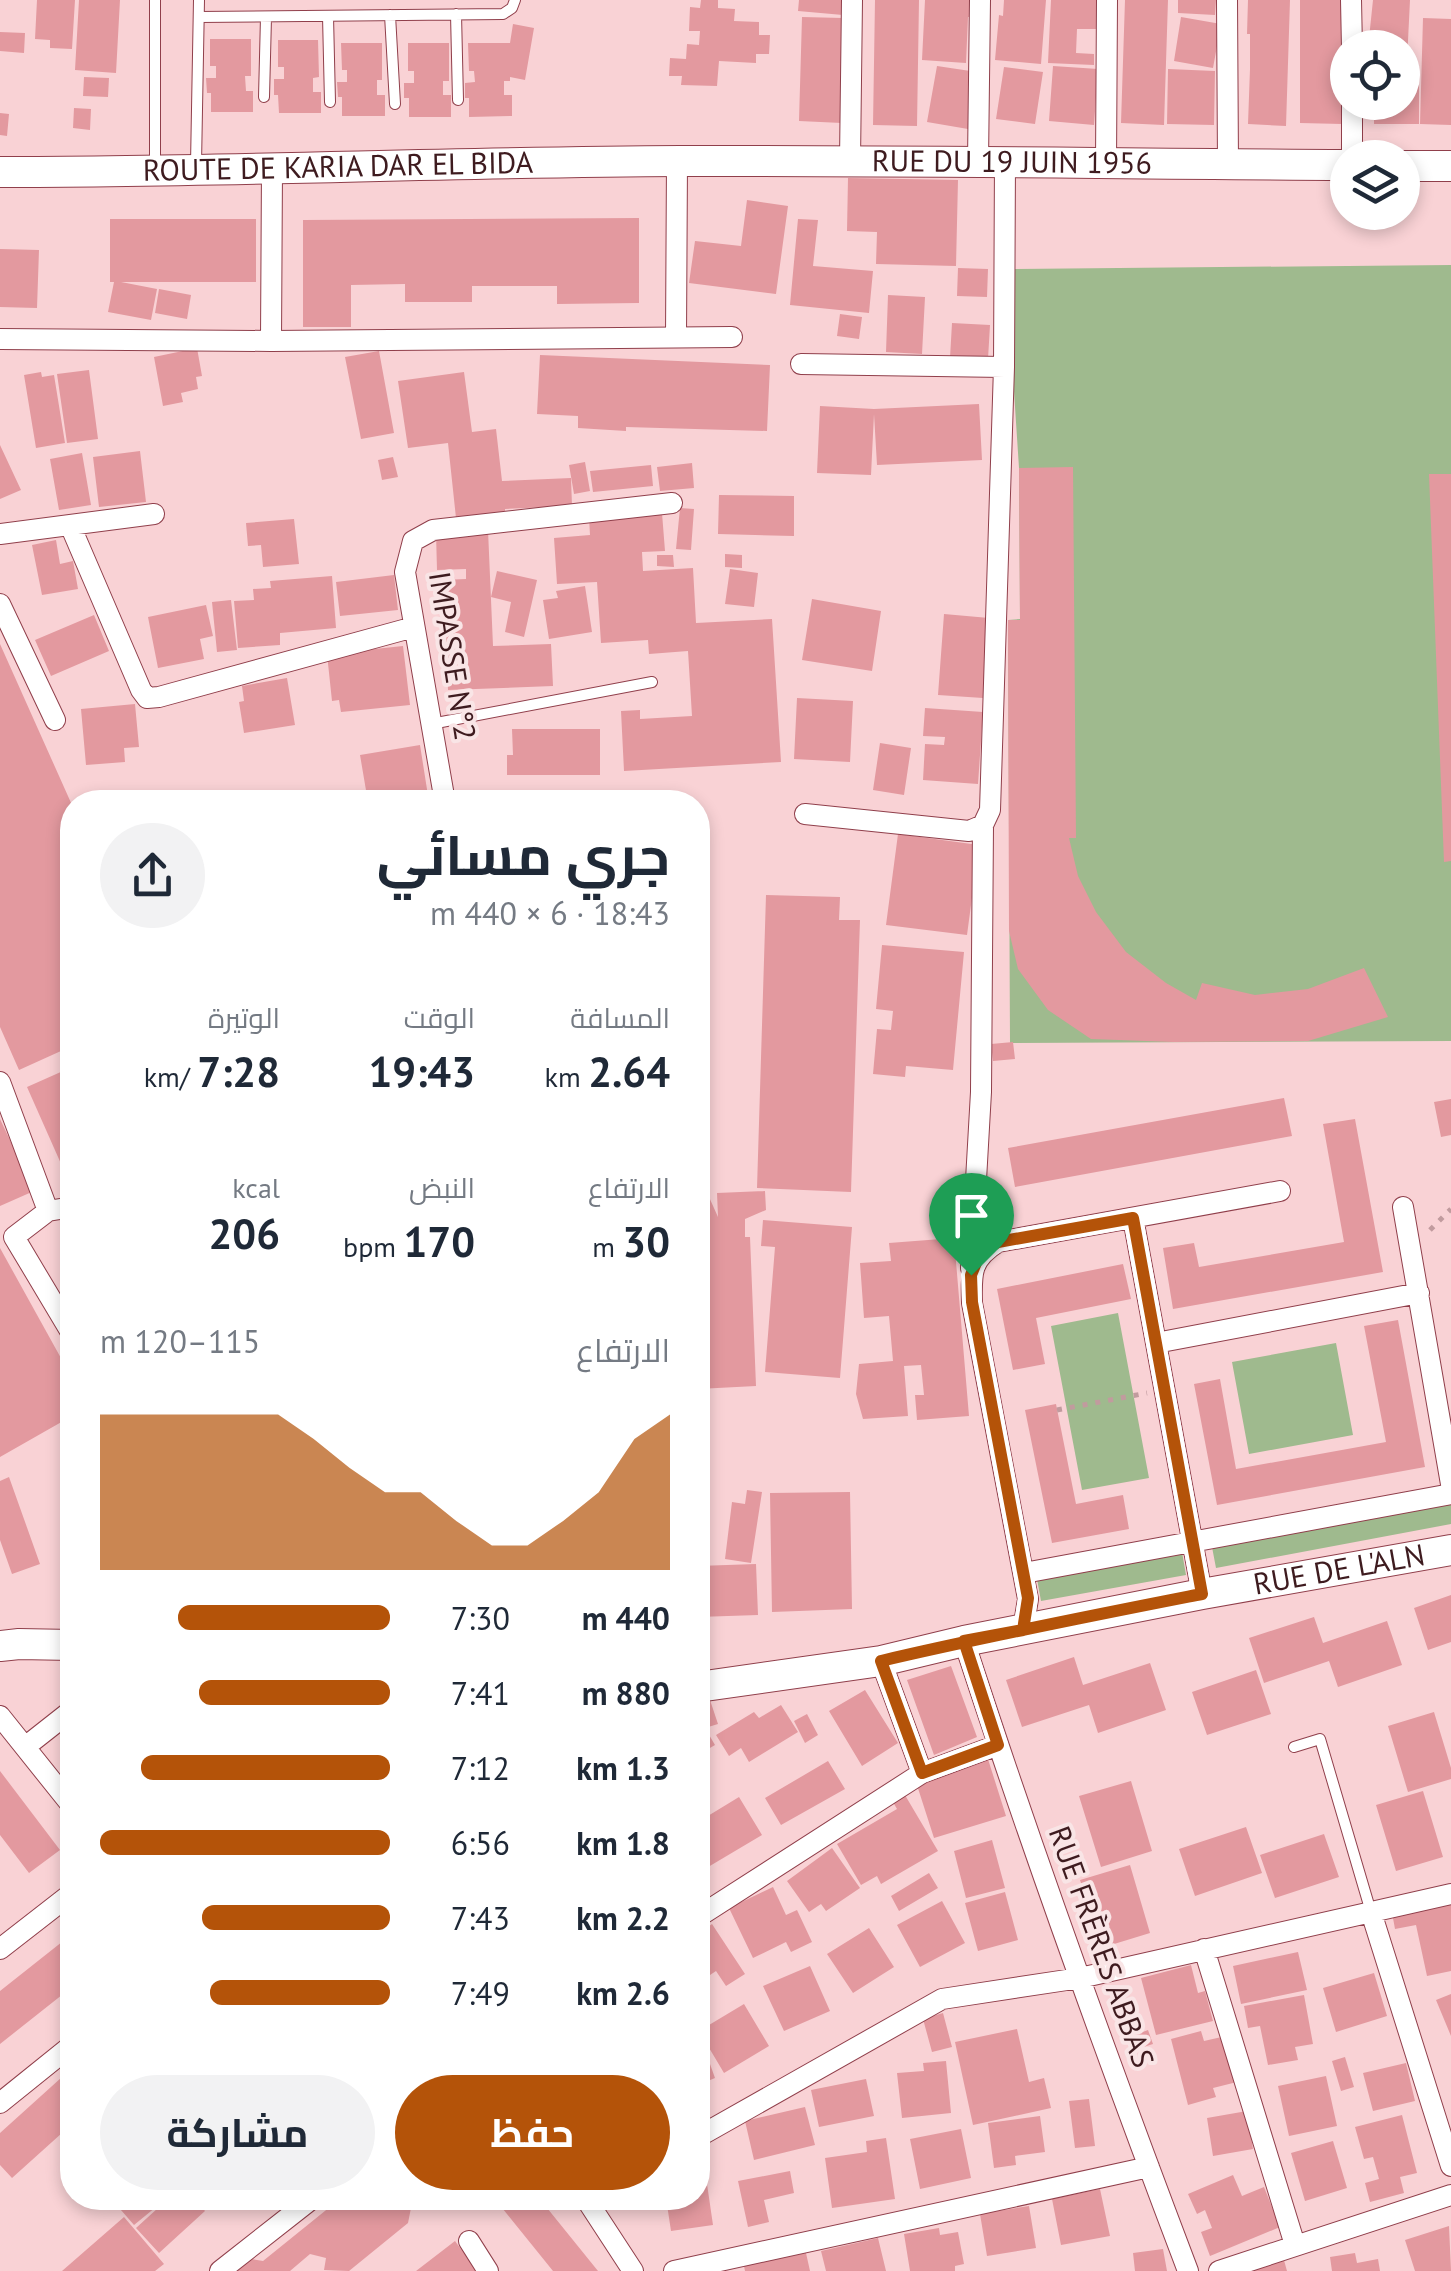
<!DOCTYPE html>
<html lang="ar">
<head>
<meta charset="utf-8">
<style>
	:root { --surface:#fff; --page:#f2f2f3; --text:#1f2937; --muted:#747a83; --accent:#b45309 }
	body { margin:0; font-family:"PT Sans",Cairo,sans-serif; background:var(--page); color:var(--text); direction:rtl; height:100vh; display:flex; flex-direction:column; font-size:38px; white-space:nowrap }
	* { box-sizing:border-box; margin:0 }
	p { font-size:32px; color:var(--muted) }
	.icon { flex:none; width:55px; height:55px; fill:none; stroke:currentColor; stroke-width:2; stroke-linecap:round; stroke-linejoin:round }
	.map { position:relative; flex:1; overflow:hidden; direction:ltr }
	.details { position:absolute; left:60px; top:790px; width:650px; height:1420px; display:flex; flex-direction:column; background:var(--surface); border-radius:40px; box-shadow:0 5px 15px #0003; direction:rtl }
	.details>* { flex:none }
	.fabs { position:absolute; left:1330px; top:30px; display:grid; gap:20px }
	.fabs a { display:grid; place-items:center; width:90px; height:90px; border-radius:50%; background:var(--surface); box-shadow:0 5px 15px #0003; font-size:50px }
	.pin { position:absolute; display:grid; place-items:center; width:85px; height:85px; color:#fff; margin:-102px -42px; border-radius:50% 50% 50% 0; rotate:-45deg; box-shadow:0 0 10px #0007 }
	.pin .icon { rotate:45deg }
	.round { display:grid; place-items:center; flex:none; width:105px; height:105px; border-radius:52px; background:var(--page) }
	.summary { display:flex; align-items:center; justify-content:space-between; height:170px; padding:0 40px }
	h1 { font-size:55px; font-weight:700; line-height:75px }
	.metrics { display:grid; grid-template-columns:repeat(3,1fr); gap:15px; height:170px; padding:10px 40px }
	.metrics div { display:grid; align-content:center }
	.metrics b { font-size:42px; font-weight:700 }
	.metrics small { font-size:28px; font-weight:400 }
	.metrics p { font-size:28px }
	.chart { height:280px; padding:20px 40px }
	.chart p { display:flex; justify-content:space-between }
	.chart svg { width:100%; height:180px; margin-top:10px; fill:var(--accent); opacity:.7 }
	.button { display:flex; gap:20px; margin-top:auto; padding:20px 40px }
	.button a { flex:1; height:115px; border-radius:60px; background:var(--accent); color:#fff; font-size:40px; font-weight:700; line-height:115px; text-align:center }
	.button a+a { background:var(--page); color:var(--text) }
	ul { padding:0 40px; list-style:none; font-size:32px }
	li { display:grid; grid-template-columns:160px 120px 1fr; align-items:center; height:75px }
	li i { height:25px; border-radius:12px; background:var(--accent) }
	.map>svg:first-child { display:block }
	.green { fill:#9fba8e }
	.building { fill:#e3999f }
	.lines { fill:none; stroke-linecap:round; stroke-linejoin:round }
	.lane-casing { stroke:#903f4b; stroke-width:12 }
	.street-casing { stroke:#903f4b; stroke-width:22 }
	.secondary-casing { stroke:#903f4b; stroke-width:32 }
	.path { stroke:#c19b9e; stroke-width:5; stroke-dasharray:5 8; stroke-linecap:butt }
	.lane { stroke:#fff; stroke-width:10 }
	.street { stroke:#fff; stroke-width:20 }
	.secondary { stroke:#fff; stroke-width:30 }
	.route-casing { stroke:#fff; stroke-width:20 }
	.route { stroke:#b45309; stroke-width:12 }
	.labels { text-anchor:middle; stroke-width:8; stroke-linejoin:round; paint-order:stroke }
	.street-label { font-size:30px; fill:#3e1b1f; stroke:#f9e5e6 }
</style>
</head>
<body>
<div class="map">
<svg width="1451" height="2271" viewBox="0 0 1451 2271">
	<rect width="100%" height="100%" fill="#f9d2d5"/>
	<path class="green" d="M1451,265V1041L1010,1043L1008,620L1020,619L1019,468L1006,269Z
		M1118,1313L1149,1478L1082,1490L1051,1326Z
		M1336,1343L1353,1435L1249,1454L1232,1362Z
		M1451,1502V1524L1216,1568L1212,1547Z
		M1182,1552L1186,1575L1041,1601L1037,1579Z"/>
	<path class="building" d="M37,0H75L72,49L50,48V40L35,39Z
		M79,0H120L116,73L75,70Z
		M701,0H718V8L735,9L734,21L759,22V35H770L769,54H756V63L719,61L717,86L681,85L682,76H669L670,58L686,59L687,44L699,45L700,31H689L690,7L700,8Z
		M799,0H844L843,15L798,11Z
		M875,0H919L917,126L873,125Z
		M925,0H973L972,17H968L966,63L922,60Z
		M1004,0H1046L1041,64L995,60L999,15L1003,16Z
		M1051,0H1098L1097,29H1077L1076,53L1094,54V65L1048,63Z
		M1125,0H1168L1164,125L1121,123Z
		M1178,0H1216L1215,15L1178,13Z
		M1248,0H1290L1286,126L1248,124L1250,69V34H1247Z
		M1300,0H1342V124L1300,123Z
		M1373,0H1410L1407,61L1402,60V48H1368Z
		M802,17L843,18L842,123L799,121Z
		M1181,17L1221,24L1213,68L1174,61Z
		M1423,18L1451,19V125L1420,124Z
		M513,24L534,28L525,80L510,77V81H504V95H512V116L469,117V98H465V83L475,82L474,71H469L468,43H510Z
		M0,32L25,33L24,53L0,51Z
		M210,39H251V76H245L246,91H253V112H211V93H207L206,78H216V66H210Z
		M278,40H318L319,77L313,78V92H321V113H279L278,95H274V79H284V67H278Z
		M341,43H382V80H377V95H385V116H342V97H338L337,82H347V70H342Z
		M408,43H449V81H443V95H451V117H409V98H404V83H414V71H408Z
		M937,66L977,72L968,129L927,122Z
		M1053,66L1098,69L1094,125L1049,121Z
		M1004,67L1043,72L1035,124L996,119Z
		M1402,68H1419V124H1374V102H1402Z
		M1168,69L1215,71L1214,125L1167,124Z
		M84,77L109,78L108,97L83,96Z
		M74,108L91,109L90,130L73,128Z
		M0,113L9,114L7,136L0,135Z
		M848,178L958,180L956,266L876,264L877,232L847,231Z
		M747,200L788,206L776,294L689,283L695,241L741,246Z
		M639,218V303L557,304V286H472V302H405V284L351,285V327H303V220Z
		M110,219H256V282H121L157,289L151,320L108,312L114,282H110Z
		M798,219L818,220L813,266L873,271L869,313L790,305Z
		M0,249L39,250L37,308L0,307Z
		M958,268L988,269L987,297L957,296Z
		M159,289L191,295L187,319L155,313Z
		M888,295L925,297L922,354L886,352Z
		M840,314L862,317L859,339L837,336Z
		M952,323L990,325L988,359L950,358Z
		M197,348L202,376L196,377L198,389L181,393L183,402L163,406L154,357Z
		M379,351L394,433L361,439L345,357Z
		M540,355L770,365L767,431L626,427V431L578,428V416L537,414Z
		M89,370L98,439L67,443L57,374Z
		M41,372L42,377L54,375L65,443L36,448L24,375Z
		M464,372L472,432L496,429L502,481L571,478L572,506L505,509V512L456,518L448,443L408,448L398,381Z
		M979,404L982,460L877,465L874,414L871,475L817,473L820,406L874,409Z
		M0,445L21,490L0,499Z
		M140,451L146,502L99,507L93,457Z
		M82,453L91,505L59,510L50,459Z
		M393,457L398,477L382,480L378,460Z
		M585,462L590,491L574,494L569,465Z
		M692,463L694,488L660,491L657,467Z
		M651,465L653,486L593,492L590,471Z
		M1073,467L1076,838H1069L1078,876L1096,912L1126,952L1166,983L1196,1000L1202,983L1255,995L1308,989L1364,968L1388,1017L1308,1041L1173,1042L1091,1039L1048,1010L1018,969L1009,931L1008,620H1020L1019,468Z
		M1429,474H1451V861L1444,862Z
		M719,495L794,496V536L718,534Z
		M680,508L694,509L691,550L676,549Z
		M662,513L665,551L642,552L643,571L693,568L696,623L772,619L781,762L624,771L621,711L640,710V719L692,716L688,651L649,654L648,640L601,643L597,582L557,584L554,538L590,535L589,517Z
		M294,519L299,564L263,567L261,545L248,546L246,523Z
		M488,530L493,646L551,644L553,686L448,690L443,580L466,579V569L437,570L436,533Z
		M56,540L60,564L73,561L78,589L42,595L32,545Z
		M725,554L742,555V568L725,567Z
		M657,555H673L674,567L657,566Z
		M730,569L758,573L754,607L725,604Z
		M497,571L537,580L524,637L505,632L511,602L491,597Z
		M394,575L398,610L340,616L336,582Z
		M332,576L336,628L280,633V645L238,648L234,601L254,600L253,589L271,588L270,581Z
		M585,586L592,632L549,639L543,600L558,598L556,591Z
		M812,599L881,611L872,671L802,660Z
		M231,600L237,650L217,652L212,602Z
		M206,605L213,636L200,639L204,659L158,668L148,617Z
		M944,614L989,618L983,698L938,695Z
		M94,615L109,651L51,676L35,640Z
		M0,644L72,805V1046L19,1070L0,1027Z
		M403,646L410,705L341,712L339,700L332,701L327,654Z
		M287,678L295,725L244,733L239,702L244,701L242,686Z
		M797,698L853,701L850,762L794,759Z
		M135,704L139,747L124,748L125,762L86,765L81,709Z
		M925,708L983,712L978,784L923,780L925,744L944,745L945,737L923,736Z
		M512,729H600V775H507V755H513Z
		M880,743L911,748L904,795L873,790Z
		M420,745L429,802H368L360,755Z
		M898,834L979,845L967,935L886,925Z
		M766,895L840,897L839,920H860L851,1192L757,1188Z
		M882,945L964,952L953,1070L906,1066L905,1077L873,1074L877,1029L891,1030L893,1011L876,1009Z
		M1013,1042L1015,1059L993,1061L991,1044Z
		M72,1067V1172L66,1175L27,1087Z
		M1284,1098L1292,1136L1015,1187L1008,1148Z
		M1451,1099V1135L1441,1137L1434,1102Z
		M0,1119L34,1191L0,1206Z
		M1355,1119L1383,1272L1173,1309L1163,1248L1194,1243L1199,1267L1344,1242L1323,1124Z
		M765,1191L766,1210L745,1219V1237H750L756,1386L698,1389V1197H709L718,1217L717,1193Z
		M763,1220L852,1227L840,1378L765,1372L775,1247L761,1246Z
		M954,1238L969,1416L917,1420L915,1395H924L921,1365L904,1366L908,1416L863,1419L856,1394L859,1364L893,1361L889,1316L864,1318L860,1263L891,1261L889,1243Z
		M0,1248L72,1378V1416L0,1457Z
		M1123,1264L1131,1299L1036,1318L1045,1364L1013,1370L997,1289Z
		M1398,1320L1425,1467L1217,1505L1194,1384L1220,1379L1236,1469L1386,1442L1364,1326Z
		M1056,1404L1076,1504L1123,1495L1129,1529L1052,1543L1025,1410Z
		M9,1477L40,1564L12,1574L0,1540V1481Z
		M698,1489H701L703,1553L698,1555Z
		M747,1490L762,1492L751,1563L725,1559L732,1502L745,1504Z
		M850,1492L852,1609L772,1612L770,1493Z
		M756,1564L758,1615L698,1617V1566Z
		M1451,1595V1642L1428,1650L1414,1608Z
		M1314,1617L1323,1643L1387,1621L1402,1665L1338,1687L1329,1661L1264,1683L1249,1638Z
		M1074,1657L1083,1685L1150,1663L1166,1710L1098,1733L1089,1705L1022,1727L1006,1680Z
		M951,1666L977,1737L934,1755L907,1680Z
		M1256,1670L1271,1714L1207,1735L1192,1692Z
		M865,1690L898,1743L862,1766L829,1711Z
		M710,1700L718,1724L705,1728L715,1745L698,1755V1726L703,1723L698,1704Z
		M781,1705L798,1732L749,1762L741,1748L729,1756L716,1735L754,1712L759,1718Z
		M1434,1712L1451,1768V1779L1408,1792L1388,1726Z
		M807,1714L818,1735L805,1743L794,1721Z
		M987,1756L1006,1816L934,1838L915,1779Z
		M828,1761L845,1789L781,1825L765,1798Z
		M0,1771L60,1850L29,1873L0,1835Z
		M1131,1781L1152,1851L1101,1867L1079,1796Z
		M902,1790L938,1851L881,1884L877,1876L861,1885L837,1844L897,1809L890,1797Z
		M1423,1791L1443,1857L1396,1871L1376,1805Z
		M739,1797L762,1835L698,1873V1822Z
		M1246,1827L1262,1873L1195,1896L1179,1849Z
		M1324,1834L1339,1877L1275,1898L1260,1855Z
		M992,1840L1005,1888L966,1898L954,1851Z
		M832,1848L860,1888L826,1911L821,1904L809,1912L787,1881Z
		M1130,1865L1150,1933L1101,1948L1080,1880Z
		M929,1873L938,1888L899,1911L891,1896Z
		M773,1887L786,1915L797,1910L812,1942L791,1952L786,1942L753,1958L729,1908Z
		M1005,1892L1018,1940L978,1951L965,1903Z
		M1451,1895V1971L1427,1976L1416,1925L1395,1929L1391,1907Z
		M942,1901L965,1943L920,1967L897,1925Z
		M712,1924L745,1974L726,1986L716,1971L698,1983V1934Z
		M869,1928L894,1967L853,1993L827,1954Z
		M72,1934V1987L0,2044V1991Z
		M1298,1952L1307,1990L1241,2004L1233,1966Z
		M1191,1965L1198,1993L1205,1991L1213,2021L1156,2035L1141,1978Z
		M810,1966L830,2011L784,2031L763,1986Z
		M1374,1973L1387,2016L1336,2032L1323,1988Z
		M1451,1994V2036L1436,2000Z
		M1304,1995L1313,2044L1295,2047L1298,2060L1268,2065L1260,2026L1248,2028L1244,2006Z
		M744,2004L769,2046L724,2073L699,2031Z
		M943,2013L952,2047L932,2052L923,2019Z
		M1017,2029L1029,2082L1044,2078L1051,2108L973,2125L955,2042Z
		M1148,2030L1153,2044L1137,2049L1132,2036Z
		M1201,2031L1204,2041L1226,2036L1237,2082L1213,2088L1216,2097L1188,2105L1171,2039Z
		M1345,2057L1354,2087L1341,2091L1332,2061Z
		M946,2061L951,2113L902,2118L897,2073L924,2071L923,2063Z
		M1406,2063L1415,2101L1373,2111L1363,2073Z
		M710,2064L715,2078L703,2083L698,2069Z
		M72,2068V2124L12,2178L0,2165V2133Z
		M1326,2076L1337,2126L1289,2136L1278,2086Z
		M866,2079L874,2116L819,2127L811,2090Z
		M1089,2099L1095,2146L1075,2148L1069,2101Z
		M805,2107L815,2145L754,2160L745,2121Z
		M1247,2111L1253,2149L1213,2156L1207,2118Z
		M1402,2115L1417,2173L1400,2177L1404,2193L1370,2202L1365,2183L1379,2179L1373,2157L1364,2159L1355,2127Z
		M1040,2116L1045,2152L1015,2156L1016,2165L994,2168L988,2123Z
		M961,2129L971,2178L920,2189L910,2139Z
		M886,2138L895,2199L832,2208L825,2158L867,2152L866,2141Z
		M1333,2141L1347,2188L1305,2201L1291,2153Z
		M790,2171L794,2193L764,2200L769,2222L748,2227L738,2181Z
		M1233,2175L1242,2196L1264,2187L1280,2227L1210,2256L1201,2232L1212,2228L1205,2210L1197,2214L1188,2194Z
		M707,2184L713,2225L671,2231L666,2198H698V2185Z
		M1100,2189L1110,2236L1061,2245L1052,2199Z
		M119,2198H167L134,2225L114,2202Z
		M169,2198H206L199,2204L205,2211L159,2253L136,2228Z
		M217,2198H238L227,2208Z
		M341,2198H413L408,2223L349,2271L324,2270L326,2258L310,2254L290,2271H237L240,2257L263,2261Z
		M494,2198H539L598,2271H553Z
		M1029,2206L1036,2248L987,2256L980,2214Z
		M124,2217L164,2264L155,2271H62Z
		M1449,2226L1451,2271H1415L1405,2240Z
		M939,2228L940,2235L958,2232L964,2264L955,2266V2271H910L904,2234Z
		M878,2238L886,2271H826L821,2251Z
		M455,2241L477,2271H416Z
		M1163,2249L1167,2271H1135L1133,2253Z
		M806,2253L810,2271H745L744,2266Z
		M1282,2253L1287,2271H1232Z
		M1355,2253L1357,2263L1378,2259L1380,2271H1332L1330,2257Z"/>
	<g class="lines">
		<g class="lane-casing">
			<path id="lane" d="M456,14L458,100
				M390,15L395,104
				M328,16L330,102
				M199,17L503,14L512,8L515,0
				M264,97L266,17
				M196,164L199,0
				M155,169V0
				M431,724L652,682
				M1294,1747L1320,1739L1371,1912"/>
		</g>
		<g class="street-casing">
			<path id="street" d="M1227,0L1228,164
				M1351,0L1352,48
				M1352,102V158
				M850,160L852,0
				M978,161L980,0
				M1106,163L1107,0
				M676,337L677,161
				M0,339L271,341L732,337
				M271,341L272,169
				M801,364L1004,367
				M70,525L141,690L147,698L159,697L414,627
				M0,534L154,514
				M0,604L55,720
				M445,802L405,572L413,541L433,530L672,503
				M805,814L969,831L983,825L990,810L1004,367L1005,160
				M0,1082L48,1211
				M72,1207L48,1211L14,1237L72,1334
				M1403,1207L1451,1484
				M1133,1218L1202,1594
				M971,1268L981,1092L983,825
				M1156,1343L1419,1293
				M1024,1573L1451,1494
				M1023,1630L1028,1599L972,1303C971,1272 971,1259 998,1242L1280,1191
				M964,1641C1033,1853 1109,2063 1188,2271
				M0,1716L72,1806
				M25,1747L72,1710
				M922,1773L998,1745
				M1371,1912L1451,2166
				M698,1917L922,1773L881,1661
				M0,1949L72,1893
				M1204,1949L1295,2245
				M0,2103L72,2045
				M698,2137L942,1999L1080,1978L1451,1894
				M586,2199L633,2271
				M469,2241L488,2271
				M220,2271L313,2198
				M674,2271L1149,2167
				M1219,2271L1451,2195"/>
		</g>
		<g class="secondary-casing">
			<g id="secondary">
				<path d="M1402,166H1451"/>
				<path id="s1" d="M0,172C227,172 454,162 681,161C903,160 1125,164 1348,165"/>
				<path d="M0,1646L19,1644L72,1645"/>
				<path id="s2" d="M698,1687L881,1661L964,1641L1202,1594L1451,1550"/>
			</g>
		</g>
		<path class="path" d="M1430,1230L1451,1209
			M1057,1410L1147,1393"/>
		<use href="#lane" class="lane"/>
		<use href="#street" class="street"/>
		<use href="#secondary" class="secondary"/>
	</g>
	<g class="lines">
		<g class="route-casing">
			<path id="route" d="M971,1275L972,1302L1028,1598L1023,1630L964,1641L998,1745L922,1773L881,1661C987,1636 1095,1615 1202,1594L1133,1218L998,1242L980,1253L971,1275"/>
		</g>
		<use href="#route" class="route"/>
	</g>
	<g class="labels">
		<g class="street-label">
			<text dy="10" stroke="none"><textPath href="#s1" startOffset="1012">RUE DU 19 JUIN 1956</textPath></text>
			<text dy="10" stroke="none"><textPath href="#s1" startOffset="338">ROUTE DE KARIA DAR EL BIDA</textPath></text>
			<text transform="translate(452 656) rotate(81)" y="10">IMPASSE N°2</text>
			<text dy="10" stroke="none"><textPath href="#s2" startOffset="652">RUE DE L'ALN</textPath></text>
			<text transform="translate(1101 1947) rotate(70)" y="10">RUE FRÈRES ABBAS</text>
		</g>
	</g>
</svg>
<div class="fabs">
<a><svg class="icon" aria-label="locate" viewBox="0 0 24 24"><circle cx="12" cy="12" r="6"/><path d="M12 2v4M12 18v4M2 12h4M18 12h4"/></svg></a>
<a><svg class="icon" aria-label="layers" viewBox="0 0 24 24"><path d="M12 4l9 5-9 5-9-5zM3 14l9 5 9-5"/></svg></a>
</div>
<div class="pin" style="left:971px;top:1275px;background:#1e9e55"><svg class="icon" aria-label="arrive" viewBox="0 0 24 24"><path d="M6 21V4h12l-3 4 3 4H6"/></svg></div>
<section class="details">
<div class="summary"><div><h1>جري مسائي</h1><p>18:43 · 6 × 440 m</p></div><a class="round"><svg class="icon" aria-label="share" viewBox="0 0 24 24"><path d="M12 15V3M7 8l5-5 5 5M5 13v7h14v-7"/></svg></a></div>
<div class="metrics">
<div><p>المسافة</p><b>2.64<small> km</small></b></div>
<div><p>الوقت</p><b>19:43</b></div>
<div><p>الوتيرة</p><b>7:28<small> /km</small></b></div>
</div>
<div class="metrics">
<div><p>الارتفاع</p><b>30<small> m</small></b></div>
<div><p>النبض</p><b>170<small> bpm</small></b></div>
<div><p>kcal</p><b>206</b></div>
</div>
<div class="chart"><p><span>الارتفاع</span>115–120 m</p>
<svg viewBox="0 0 160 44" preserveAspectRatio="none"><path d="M0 44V6L10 6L20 6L30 6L40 6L50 6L60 12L70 19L80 25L90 25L100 32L110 38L120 38L130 32L140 25L150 12L160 6V44z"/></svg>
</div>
<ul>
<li><b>440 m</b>7:30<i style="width:73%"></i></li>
<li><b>880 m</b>7:41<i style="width:66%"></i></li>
<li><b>1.3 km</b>7:12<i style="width:86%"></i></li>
<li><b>1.8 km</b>6:56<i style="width:100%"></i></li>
<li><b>2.2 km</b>7:43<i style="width:65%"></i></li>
<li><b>2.6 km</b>7:49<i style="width:62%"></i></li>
</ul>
<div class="button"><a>حفظ</a><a>مشاركة</a></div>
</section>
</div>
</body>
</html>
